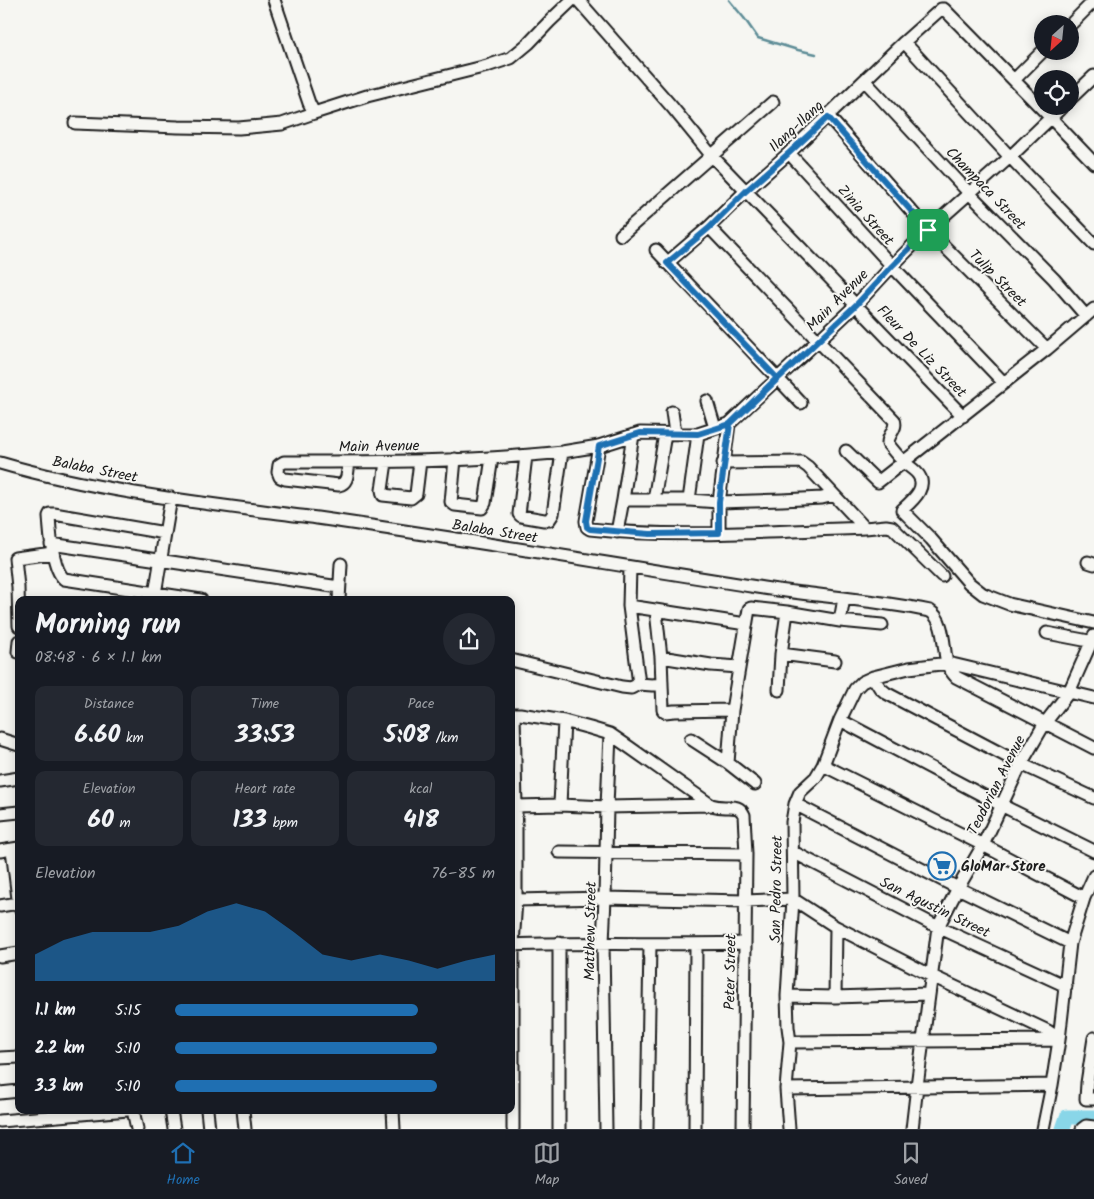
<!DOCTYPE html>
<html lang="en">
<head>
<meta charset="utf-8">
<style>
	:root { --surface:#171b24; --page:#242831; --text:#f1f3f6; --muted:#9ea1a6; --line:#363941; --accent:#1f6fb2 }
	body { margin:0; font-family:Kalam,sans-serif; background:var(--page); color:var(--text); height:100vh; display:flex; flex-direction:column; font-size:19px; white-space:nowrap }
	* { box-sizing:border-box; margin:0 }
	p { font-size:16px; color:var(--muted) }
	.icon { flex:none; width:28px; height:28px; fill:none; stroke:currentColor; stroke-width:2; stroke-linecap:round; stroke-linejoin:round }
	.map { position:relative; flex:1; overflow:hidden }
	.drawer { position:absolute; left:15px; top:596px; width:500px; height:518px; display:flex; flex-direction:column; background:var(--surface); border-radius:10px; box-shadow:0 2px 12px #0003 }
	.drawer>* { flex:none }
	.needle { width:32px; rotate:207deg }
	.fabs { position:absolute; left:1034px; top:15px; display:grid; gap:10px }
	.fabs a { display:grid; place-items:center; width:45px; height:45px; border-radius:50%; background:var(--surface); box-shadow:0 2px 12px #0003; font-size:25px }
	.pin { position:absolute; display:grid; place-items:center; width:42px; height:42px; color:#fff; margin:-21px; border-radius:10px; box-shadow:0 2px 8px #0006 }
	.round { display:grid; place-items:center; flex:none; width:52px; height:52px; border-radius:26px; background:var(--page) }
	.overview { display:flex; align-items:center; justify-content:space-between; height:85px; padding:0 20px }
	h1 { font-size:28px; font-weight:800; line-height:38px }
	.metrics { display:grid; grid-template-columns:repeat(3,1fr); gap:8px; height:85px; padding:5px 20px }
	.metrics div { display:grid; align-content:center; border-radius:10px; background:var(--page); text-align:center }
	.metrics b { font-size:25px; font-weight:800 }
	.metrics small { font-size:14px; font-weight:400 }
	.metrics p { font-size:14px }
	.chart { height:140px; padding:10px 20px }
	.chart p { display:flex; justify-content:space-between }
	.chart svg { width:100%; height:90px; margin-top:5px; fill:var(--accent); opacity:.7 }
	ul { padding:0 20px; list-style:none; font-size:16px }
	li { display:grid; grid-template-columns:80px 60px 1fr; align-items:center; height:38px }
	li i { height:12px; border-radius:6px; background:var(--accent) }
	.tabs { display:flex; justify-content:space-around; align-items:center; height:70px; border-top:1px solid var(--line); background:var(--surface); font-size:14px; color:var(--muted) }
	.tabs a { display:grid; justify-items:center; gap:2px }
	.tabs .current { color:var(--accent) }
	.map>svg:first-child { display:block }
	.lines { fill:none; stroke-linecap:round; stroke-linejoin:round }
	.stream { stroke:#5d8c96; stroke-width:2.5 }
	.river { stroke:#89d6e8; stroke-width:15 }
	.minor-casing { stroke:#1c1c1c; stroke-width:15 }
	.minor { stroke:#f6f6f2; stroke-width:11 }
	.route-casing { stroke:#fff; stroke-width:10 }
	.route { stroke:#1f6fb2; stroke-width:6 }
	.labels { text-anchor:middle; stroke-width:4; stroke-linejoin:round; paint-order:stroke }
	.street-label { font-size:15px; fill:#1c1c1c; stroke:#f6f6f2 }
	.poi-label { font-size:15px; font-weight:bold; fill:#1c1c1c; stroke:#f6f6f2; text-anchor:start }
</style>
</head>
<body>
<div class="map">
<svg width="1094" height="1129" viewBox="0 0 1094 1129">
	<rect width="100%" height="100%" fill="#f6f6f2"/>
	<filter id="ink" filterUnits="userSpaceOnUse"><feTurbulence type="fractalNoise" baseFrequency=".02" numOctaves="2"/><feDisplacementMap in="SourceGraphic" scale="10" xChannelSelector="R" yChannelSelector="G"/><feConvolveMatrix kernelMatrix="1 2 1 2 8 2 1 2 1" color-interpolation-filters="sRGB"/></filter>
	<g filter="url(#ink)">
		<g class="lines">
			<path class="stream" d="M729,0L744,18L758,38L798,50L816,54"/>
			<path class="river" d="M1063,1129L1067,1117H1094"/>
			<g class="minor-casing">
				<path id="minor" d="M274,0L309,103L314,113L367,96L487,66L511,58L529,43L550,21L572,0
					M578,0L672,107L712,156L963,416
					M1070,25L1094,1
					M904,42L1010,157L1094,244
					M1014,80L1043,51
					M865,81L970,194L1054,279L1086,316
					M1070,99L1094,76
					M829,117L928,230L1047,349
					M75,123L178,127L239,128L282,124L314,113
					M789,153L892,266L1004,383
					M709,227L894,420C898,429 887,435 888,444C893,450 898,457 904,462C908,466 912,468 916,472C930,486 913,500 902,510L931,539L969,583L983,594L1009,604L1094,623
					M621,235L773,102
					M656,250L801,403
					M667,263L709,227L746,191L789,153L904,42L941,9H944L1051,118L1094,163
					M707,401L715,428
					M672,412L675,433
					M599,446L586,521L587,527L590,529C681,539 774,531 865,528L808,467L801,462L723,463
					M846,451L878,482L1047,349L1094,309
					M562,452L599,446L640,433L698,434L729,424L857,304L892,266L928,230L1010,157L1063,106
					M455,459L451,502L455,505L482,508L485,503L492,458
					M386,462L382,490L383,495L411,498L416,494L420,461
					M0,463C103,493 211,504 317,518C464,539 610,564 757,587C814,596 873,599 930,611C945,620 943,648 947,663C949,668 952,673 956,677L1094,748
					M349,463C347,471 349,483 339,485L285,479L280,477L278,472L279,465L284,462C377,462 470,462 562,452L553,514L549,520H544L521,516L519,514L526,456
					M623,500L633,435
					M654,500L665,434
					M689,500L698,434
					M865,528L886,526L892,527L942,576
					M617,532L623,500H689L719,502L782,500L822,498L834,495
					M165,533L54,514H50L49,516C50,532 52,568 64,579L201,600
					M719,533V502L729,424
					M51,544L339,587
					M1088,562L1094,564
					M154,600L171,498
					M339,600L341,564
					M629,606L746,624
					M656,611L661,657
					M840,621L844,598
					M19,626L18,587L15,558L53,553
					M1047,633L1094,642
					M18,652L19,641
					M781,654L835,661
					M511,660L622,687L631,688L639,684L629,606L630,567
					M873,677L880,688L886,693L1021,764L1094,798
					M639,684L652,685L662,684L661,657L711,665L739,667
					M662,684L663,710L665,712L674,711L732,710
					M779,690L781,654L787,612
					M840,720L1001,805L1094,851
					M0,739L19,745
					M691,739L728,763L755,784
					M728,763L732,710L749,609L751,608L787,612L840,621L882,625
					M823,765L983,845L1084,898
					M0,781L19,778
					M795,804L958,888L1070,943
					M560,805L564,721
					M516,806L560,805L607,807L711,805C715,806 720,807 725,807C734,807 740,806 744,815L746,854L743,1129
					M0,814L19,812
					M12,849L19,907
					M0,851L19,848
					M559,852L746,854
					M793,852L938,927L1066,986
					M516,900L605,898L745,901L793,899L836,927L932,976L1048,1031L1054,1035L1059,1040
					M0,906L18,903
					M513,945C590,942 668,945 745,943
					M0,956L19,953
					M787,996L835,997L928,994
					M835,997L836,927
					M1094,1038L1087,1083L1086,1099H1094
					M790,1042L1059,1040
					M0,1058L19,1057
					M786,1089L1052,1085
					M0,1093L19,1091
					M133,1110L137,1129
					M171,1110L174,1129
					M207,1110L209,1129
					M243,1110L245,1129
					M393,1110L394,1129
					M0,1121L128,1110
					M513,1129V945L516,900V806L514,714H520L564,721L590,728L610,734L629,747L711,805
					M559,1129V943
					M606,1129L603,943L605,898L607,807L610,734
					M647,1129L650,944
					M695,1129L696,944
					M789,1129L786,1089L790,1042L788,1027L787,996L793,899L792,822L795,804L800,792L816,777L823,765L840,720L855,689L862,682L873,677L909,668L948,663L1094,698
					M912,1129L917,1086L938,927L958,888L983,845L1021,764L1045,723L1069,692L1094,636
					M1043,1129L1052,1085L1059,1040L1070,943L1084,898L1094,876
					M1082,1129L1086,1126L1094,1127"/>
			</g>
			<use href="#minor" class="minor"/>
		</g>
	</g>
	<g class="lines" filter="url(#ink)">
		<g class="route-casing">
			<path id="route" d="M928,230L892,266L857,304L730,424L698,434L640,433L599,446L586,521L587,527L590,529L650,534L719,533V502L730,424L777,378L667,263L709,228L746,191L789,153L828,117L928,230"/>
		</g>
		<use href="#route" class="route"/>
	</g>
	<defs>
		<g id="supermarket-ring" transform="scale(1.4375)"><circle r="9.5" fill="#f6f6f2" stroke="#1f6fb2" stroke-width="1.5"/><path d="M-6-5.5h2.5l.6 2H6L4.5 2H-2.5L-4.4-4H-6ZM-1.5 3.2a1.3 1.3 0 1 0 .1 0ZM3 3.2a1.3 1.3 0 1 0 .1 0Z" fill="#1f6fb2"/></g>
	</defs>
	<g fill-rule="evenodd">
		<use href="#supermarket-ring" x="942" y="866"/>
	</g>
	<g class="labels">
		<g class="street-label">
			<text transform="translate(796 126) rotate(-43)" y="5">Ilang-Ilang</text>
			<text transform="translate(986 188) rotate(46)" y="5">Champaca Street</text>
			<text transform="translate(866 215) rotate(48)" y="5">Zinia Street</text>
			<text transform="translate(998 278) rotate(45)" y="5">Tulip Street</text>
			<text transform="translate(837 300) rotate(-45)" y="5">Main Avenue</text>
			<text transform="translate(922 351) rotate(46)" y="5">Fleur De Liz Street</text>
			<text transform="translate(379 446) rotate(-1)" y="5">Main Avenue</text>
			<text transform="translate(95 469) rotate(11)" y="5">Balaba Street</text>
			<text transform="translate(495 531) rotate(9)" y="5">Balaba Street</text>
			<text transform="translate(996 785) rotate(-63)" y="5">Teodorian Avenue</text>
			<text transform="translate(776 889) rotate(-89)" y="5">San Pedro Street</text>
			<text transform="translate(935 907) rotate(26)" y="5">San Agustin Street</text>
			<text transform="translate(590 931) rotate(-89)" y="5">Matthew Street</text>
			<text transform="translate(730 972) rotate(-89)" y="5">Peter Street</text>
		</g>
		<g class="poi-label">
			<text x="961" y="871">GloMar Store</text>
		</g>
	</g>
</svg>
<div class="fabs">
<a><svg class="needle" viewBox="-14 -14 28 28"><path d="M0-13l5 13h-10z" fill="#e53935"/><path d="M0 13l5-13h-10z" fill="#9ea1a6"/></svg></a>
<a><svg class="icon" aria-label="locate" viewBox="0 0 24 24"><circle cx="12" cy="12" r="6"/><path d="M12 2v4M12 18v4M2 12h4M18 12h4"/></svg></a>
</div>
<div class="pin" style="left:928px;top:230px;background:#1e9e55"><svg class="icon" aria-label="arrive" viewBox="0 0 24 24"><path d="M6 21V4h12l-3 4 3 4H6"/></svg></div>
<section class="drawer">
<div class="overview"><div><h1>Morning run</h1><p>08:48 · 6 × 1.1 km</p></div><a class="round"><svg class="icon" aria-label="share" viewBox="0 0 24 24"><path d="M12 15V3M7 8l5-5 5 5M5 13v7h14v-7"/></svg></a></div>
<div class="metrics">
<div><p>Distance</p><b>6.60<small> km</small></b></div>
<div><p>Time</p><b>33:53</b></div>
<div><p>Pace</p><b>5:08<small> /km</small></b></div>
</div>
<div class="metrics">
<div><p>Elevation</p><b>60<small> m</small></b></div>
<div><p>Heart rate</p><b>133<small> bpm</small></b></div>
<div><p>kcal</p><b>418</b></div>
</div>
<div class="chart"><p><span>Elevation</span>76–85 m</p>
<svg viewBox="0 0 160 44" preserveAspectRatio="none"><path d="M0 44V31L10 24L20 20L30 20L40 20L50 17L60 10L70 6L80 10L90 20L100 31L110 34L120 31L130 34L140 38L150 34L160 31V44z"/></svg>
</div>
<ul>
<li><b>1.1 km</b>5:15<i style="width:76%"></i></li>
<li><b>2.2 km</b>5:10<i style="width:82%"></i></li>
<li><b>3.3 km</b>5:10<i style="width:82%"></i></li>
</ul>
</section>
</div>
<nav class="tabs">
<a class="current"><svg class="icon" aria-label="home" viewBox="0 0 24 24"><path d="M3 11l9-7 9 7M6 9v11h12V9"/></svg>Home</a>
<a><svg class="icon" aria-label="map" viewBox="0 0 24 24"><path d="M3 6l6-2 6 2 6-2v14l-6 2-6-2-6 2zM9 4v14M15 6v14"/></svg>Map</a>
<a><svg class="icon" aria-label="saved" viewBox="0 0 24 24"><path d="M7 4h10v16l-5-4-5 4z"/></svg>Saved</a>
</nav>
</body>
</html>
